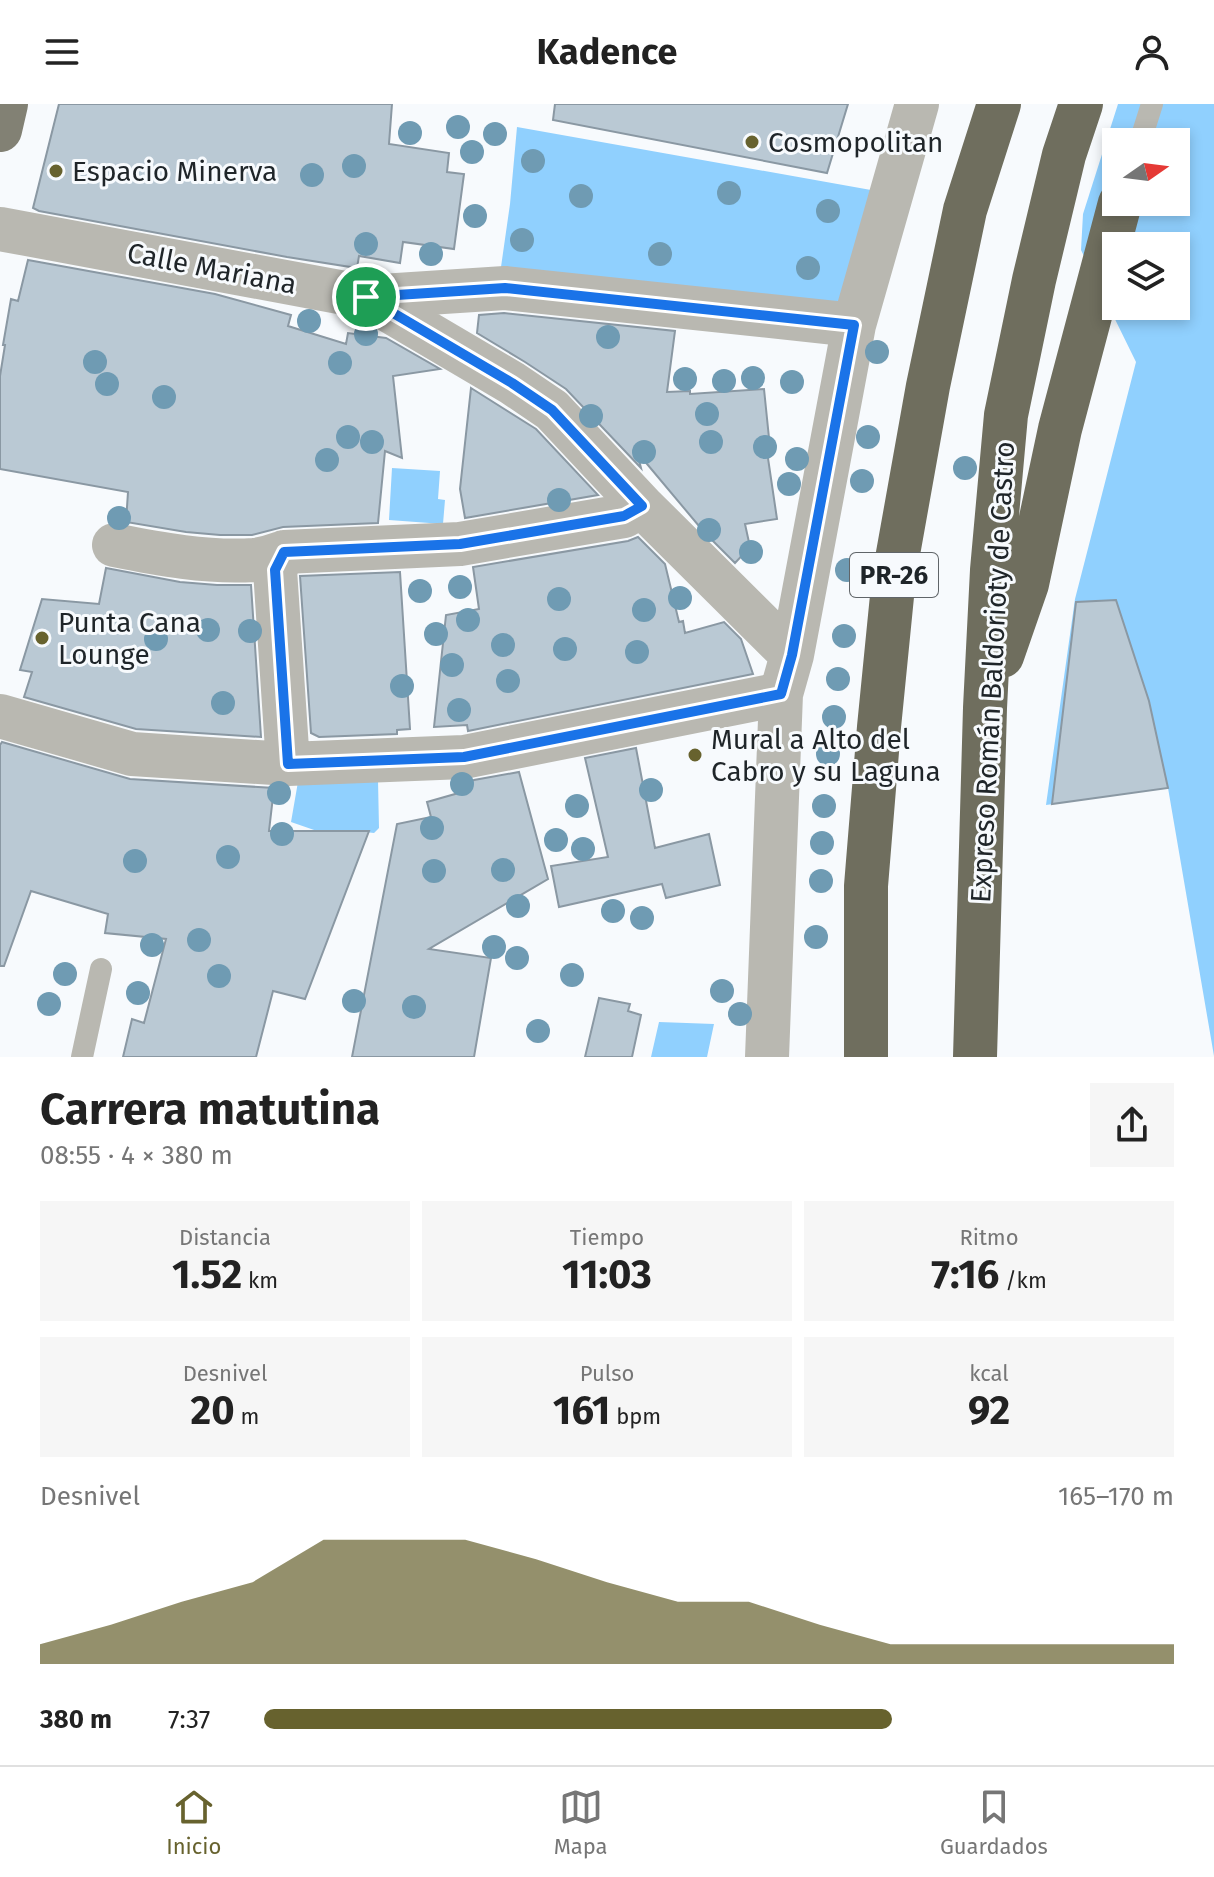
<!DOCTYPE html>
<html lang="es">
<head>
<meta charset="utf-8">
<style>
	:root { --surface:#fff; --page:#f6f6f6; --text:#222; --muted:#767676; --line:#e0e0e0; --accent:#67622e }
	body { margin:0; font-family:"Fira Sans",sans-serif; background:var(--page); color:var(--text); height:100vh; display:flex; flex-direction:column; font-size:30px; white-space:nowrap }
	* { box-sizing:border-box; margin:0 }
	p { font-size:26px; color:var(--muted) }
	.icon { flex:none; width:44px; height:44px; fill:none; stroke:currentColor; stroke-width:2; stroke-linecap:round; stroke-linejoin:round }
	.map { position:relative; height:953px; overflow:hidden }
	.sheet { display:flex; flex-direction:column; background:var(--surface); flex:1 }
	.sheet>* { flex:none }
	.needle { width:52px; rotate:76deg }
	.controls { position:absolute; left:1102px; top:24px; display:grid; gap:16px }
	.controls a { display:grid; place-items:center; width:88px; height:88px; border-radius:0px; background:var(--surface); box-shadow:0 4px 12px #0003; font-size:40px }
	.pin { position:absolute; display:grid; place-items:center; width:68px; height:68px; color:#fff; margin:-34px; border:4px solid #fff; border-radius:50%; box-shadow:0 2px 8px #0007 }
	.round { display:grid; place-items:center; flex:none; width:84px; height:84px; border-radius:0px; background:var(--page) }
	.headline { display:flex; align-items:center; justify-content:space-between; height:136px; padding:0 40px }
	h1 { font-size:44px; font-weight:700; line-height:60px }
	.stats { display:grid; grid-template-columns:repeat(3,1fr); gap:12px; height:136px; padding:8px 40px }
	.stats div { display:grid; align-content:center; border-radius:0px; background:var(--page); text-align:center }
	.stats b { font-size:40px; font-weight:700 }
	.stats small { font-size:22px; font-weight:400 }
	.stats p { font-size:22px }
	.chart { height:224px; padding:16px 40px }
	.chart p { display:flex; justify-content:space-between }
	.chart svg { width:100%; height:144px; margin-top:8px; fill:var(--accent); opacity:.7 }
	ul { padding:0 40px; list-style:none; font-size:26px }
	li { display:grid; grid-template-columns:128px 96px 1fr; align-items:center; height:60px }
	li i { height:20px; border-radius:10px; background:var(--accent) }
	header { display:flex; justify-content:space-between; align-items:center; height:104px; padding:0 40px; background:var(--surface); font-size:36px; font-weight:700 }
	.dock { display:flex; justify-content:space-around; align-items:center; height:112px; border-top:2px solid var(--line); background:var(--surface); font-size:22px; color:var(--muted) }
	.dock a { display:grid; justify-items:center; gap:4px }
	.dock .selected { color:var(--accent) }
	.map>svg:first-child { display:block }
	.green { fill:#90d0fe; fill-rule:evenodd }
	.building { fill:#bac9d4; stroke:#8a98a3; stroke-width:2 }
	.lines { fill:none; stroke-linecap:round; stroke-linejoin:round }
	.lane { stroke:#b9b8b1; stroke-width:22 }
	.street { stroke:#b9b8b1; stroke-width:44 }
	.primary { stroke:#828174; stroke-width:44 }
	.highway { stroke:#6f6e5e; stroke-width:44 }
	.tree { fill:#6f9bb3 }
	.route-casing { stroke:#fff; stroke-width:16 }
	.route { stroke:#1a73e8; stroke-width:10 }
	.poi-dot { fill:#67622e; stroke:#f7fafd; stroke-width:3 }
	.labels { text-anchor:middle; stroke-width:6; stroke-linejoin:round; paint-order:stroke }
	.shield { fill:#f7fafd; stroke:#606569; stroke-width:2 }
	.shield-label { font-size:26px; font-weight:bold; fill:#1f2529 }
	.poi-label { font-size:28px; fill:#1f2529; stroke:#f7fafd; text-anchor:start }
	.street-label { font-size:28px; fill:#1f2529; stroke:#f7fafd }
</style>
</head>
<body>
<header><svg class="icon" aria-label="menu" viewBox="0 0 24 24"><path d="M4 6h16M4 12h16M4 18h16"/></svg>Kadence<svg class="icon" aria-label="person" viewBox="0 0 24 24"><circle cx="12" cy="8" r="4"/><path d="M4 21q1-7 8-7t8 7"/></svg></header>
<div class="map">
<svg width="1214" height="953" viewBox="0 0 1214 953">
	<rect width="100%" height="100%" fill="#f7fafd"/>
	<path class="green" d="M1118,0H1214V952L1168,684L1046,701L1075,495L1136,258L1081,146L1083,110ZM1116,38H1176V98H1116ZM1116,142H1176V202H1116Z
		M517,23L871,86L843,203L500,170L510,100Z
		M392,364L440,367L438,395L445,396L443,420L389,416Z
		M299,672L378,676L379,724L374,729L357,727H317L291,718Z
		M659,918L714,920L707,953H651Z"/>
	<path class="building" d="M59,0H392L389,40L449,49L447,68L464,70L454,145L403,138L400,159L359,152L357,164L287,153L39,107L33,104Z
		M555,0H848L827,69L553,16Z
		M28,156L215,190L291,211L288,222L346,240L348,229L386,234L440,265L393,272L402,354L385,347L378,419L283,423L252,431H220L186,428L126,418L128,388L0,365V272L5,241H3L11,195L18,197Z
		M504,209L675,227L667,288L690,287V290L764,285L769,334H765L777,415L745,420L750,443L735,459L704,428L637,348L641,364L566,285L525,258L477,229L479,211Z
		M471,284L536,325L598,391L465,414L460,385Z
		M638,433L665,460L679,518L683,517L685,529L724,518L741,535L753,570L468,627L467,621L434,623L446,511L479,505L473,463L628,437Z
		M106,464L180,478L217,481H251L261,633L136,625L24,593L32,568L20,566L42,495L99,500Z
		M400,468L410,625L397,626V630L319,633L311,629L300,472Z
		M1116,496L1149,597L1168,684L1052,700L1076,498Z
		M2,638L130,675L274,684L269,727H369L305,895L273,887L256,953H123L132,915L144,919L166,835L105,829L108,810L31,787L4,862H0V641Z
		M636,644L655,744L709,730L720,781L666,794L662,780L559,803L551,762L608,753L585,654Z
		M519,668L548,775L429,845L491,854L474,953H352L397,720L431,713L427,698L469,686L466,680L474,676Z
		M599,894L630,900L628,907L641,911L632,953H585Z"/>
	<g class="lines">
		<path class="lane" d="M1140,38L1152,0
			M82,953L101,865"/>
		<path class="street" d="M0,125L366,193L505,184L854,221
			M366,193L512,279L552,306L642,402L792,551
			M114,441C159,450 207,459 254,456C264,455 275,451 284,448
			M0,612L132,650L288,660L464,653L781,590
			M288,660L275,466L284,448L460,440L624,412L642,402
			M767,953L781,590L792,551L854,221L917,0"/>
		<path class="primary" d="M0,26L6,0"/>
		<path class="highway" d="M1002,552L1027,480L1060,325L1120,99
			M866,953V782L879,623L894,472L928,282L965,106L999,0
			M975,953L985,604L992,466L1006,311L1034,176L1064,51L1081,0"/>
	</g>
	<g class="tree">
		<circle cx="458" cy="23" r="12"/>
		<circle cx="410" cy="29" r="12"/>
		<circle cx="495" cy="30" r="12"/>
		<circle cx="472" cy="48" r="12"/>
		<circle cx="533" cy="57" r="12"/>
		<circle cx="354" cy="62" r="12"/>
		<circle cx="312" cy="71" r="12"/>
		<circle cx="729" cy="89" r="12"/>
		<circle cx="581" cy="92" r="12"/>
		<circle cx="828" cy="107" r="12"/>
		<circle cx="475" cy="112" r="12"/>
		<circle cx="522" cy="136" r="12"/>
		<circle cx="366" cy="140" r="12"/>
		<circle cx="431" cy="150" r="12"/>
		<circle cx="660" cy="150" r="12"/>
		<circle cx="808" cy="164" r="12"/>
		<circle cx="309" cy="217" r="12"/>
		<circle cx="366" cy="230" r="12"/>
		<circle cx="608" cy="233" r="12"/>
		<circle cx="877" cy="248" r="12"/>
		<circle cx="95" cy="258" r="12"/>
		<circle cx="340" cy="259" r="12"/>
		<circle cx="753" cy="274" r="12"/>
		<circle cx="685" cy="275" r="12"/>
		<circle cx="724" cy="277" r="12"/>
		<circle cx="792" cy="278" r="12"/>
		<circle cx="107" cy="280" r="12"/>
		<circle cx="164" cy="293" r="12"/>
		<circle cx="707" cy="310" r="12"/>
		<circle cx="591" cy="312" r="12"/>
		<circle cx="348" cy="333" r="12"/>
		<circle cx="868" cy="333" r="12"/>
		<circle cx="372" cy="338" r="12"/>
		<circle cx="711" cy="338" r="12"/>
		<circle cx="765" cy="343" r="12"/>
		<circle cx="644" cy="348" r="12"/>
		<circle cx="797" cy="355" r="12"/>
		<circle cx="327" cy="356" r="12"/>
		<circle cx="965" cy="364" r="12"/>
		<circle cx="862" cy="377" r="12"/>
		<circle cx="789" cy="380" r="12"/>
		<circle cx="559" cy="396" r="12"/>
		<circle cx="119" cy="414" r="12"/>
		<circle cx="709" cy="426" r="12"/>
		<circle cx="751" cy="448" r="12"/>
		<circle cx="847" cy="466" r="12"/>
		<circle cx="460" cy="483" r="12"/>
		<circle cx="420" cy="487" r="12"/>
		<circle cx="680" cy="494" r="12"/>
		<circle cx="559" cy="495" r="12"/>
		<circle cx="644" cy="506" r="12"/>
		<circle cx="468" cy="516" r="12"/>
		<circle cx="208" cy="526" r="12"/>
		<circle cx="250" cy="527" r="12"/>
		<circle cx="436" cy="530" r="12"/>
		<circle cx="844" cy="532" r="12"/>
		<circle cx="156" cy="535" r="12"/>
		<circle cx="503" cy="541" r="12"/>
		<circle cx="565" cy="545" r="12"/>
		<circle cx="637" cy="548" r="12"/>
		<circle cx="452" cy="561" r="12"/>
		<circle cx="838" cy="575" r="12"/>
		<circle cx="508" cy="577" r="12"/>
		<circle cx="402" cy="582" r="12"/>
		<circle cx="223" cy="599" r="12"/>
		<circle cx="459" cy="606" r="12"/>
		<circle cx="834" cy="613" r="12"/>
		<circle cx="828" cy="650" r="12"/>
		<circle cx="462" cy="680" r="12"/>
		<circle cx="651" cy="686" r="12"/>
		<circle cx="279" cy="689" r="12"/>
		<circle cx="577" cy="702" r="12"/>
		<circle cx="824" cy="702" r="12"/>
		<circle cx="432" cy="724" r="12"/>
		<circle cx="282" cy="730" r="12"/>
		<circle cx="556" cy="736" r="12"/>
		<circle cx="822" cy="739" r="12"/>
		<circle cx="583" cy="745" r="12"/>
		<circle cx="228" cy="753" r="12"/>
		<circle cx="135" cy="757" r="12"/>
		<circle cx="503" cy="766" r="12"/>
		<circle cx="434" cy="767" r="12"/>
		<circle cx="821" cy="777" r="12"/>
		<circle cx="518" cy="802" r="12"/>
		<circle cx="613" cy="807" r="12"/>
		<circle cx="642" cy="814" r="12"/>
		<circle cx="816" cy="833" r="12"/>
		<circle cx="199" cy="836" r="12"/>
		<circle cx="152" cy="841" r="12"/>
		<circle cx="494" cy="843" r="12"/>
		<circle cx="517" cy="854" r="12"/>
		<circle cx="65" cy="870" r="12"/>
		<circle cx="572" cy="871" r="12"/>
		<circle cx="219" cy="872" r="12"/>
		<circle cx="722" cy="887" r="12"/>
		<circle cx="138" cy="889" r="12"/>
		<circle cx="354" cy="897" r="12"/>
		<circle cx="49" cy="900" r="12"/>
		<circle cx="414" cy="903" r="12"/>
		<circle cx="740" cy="910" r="12"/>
		<circle cx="538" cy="927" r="12"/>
	</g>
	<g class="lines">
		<g class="route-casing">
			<path id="route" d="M505,184L854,221L792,551L781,590L464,653L288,660L275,466L284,448L460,440L624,412L642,402L552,306L512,279L366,193Z"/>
		</g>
		<use href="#route" class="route"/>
	</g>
	<g class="poi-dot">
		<circle cx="752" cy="38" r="8"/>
		<circle cx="56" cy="67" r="8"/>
		<circle cx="42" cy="534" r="8"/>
		<circle cx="695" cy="651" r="8"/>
	</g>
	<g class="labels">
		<rect class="shield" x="850" y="449" width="88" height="44" rx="6"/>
		<g class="shield-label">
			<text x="894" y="480">PR-26</text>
		</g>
		<g class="poi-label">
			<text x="768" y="48">Cosmopolitan</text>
			<text x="72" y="77">Espacio Minerva</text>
			<text x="58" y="528">Punta Cana<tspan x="58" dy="32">Lounge</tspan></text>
			<text x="711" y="645">Mural a Alto del<tspan x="711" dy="32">Cabro y su Laguna</tspan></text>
		</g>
		<g class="street-label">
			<text transform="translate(212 164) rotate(11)" y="10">Calle Mariana</text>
			<text transform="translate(992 568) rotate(-87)" y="10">Expreso Román Baldorioty de Castro</text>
		</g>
	</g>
</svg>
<div class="controls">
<a><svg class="needle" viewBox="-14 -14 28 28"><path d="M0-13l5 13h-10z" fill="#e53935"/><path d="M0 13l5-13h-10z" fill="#767676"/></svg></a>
<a><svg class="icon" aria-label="layers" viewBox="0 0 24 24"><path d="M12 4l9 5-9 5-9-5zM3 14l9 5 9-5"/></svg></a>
</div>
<div class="pin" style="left:366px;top:193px;background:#1e9e55"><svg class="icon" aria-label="arrive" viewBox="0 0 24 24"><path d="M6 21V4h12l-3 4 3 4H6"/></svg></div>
</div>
<section class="sheet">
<div class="headline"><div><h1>Carrera matutina</h1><p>08:55 · 4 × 380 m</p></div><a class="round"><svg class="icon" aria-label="share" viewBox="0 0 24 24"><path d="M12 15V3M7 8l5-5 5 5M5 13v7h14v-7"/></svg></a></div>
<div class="stats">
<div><p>Distancia</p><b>1.52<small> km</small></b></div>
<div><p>Tiempo</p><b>11:03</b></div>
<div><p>Ritmo</p><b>7:16<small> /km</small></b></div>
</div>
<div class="stats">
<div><p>Desnivel</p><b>20<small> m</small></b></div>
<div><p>Pulso</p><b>161<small> bpm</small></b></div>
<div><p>kcal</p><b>92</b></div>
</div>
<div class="chart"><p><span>Desnivel</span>165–170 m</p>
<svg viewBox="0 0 160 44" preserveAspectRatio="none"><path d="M0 44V38L10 32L20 25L30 19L40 6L50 6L60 6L70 12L80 19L90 25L100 25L110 32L120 38L130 38L140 38L150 38L160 38V44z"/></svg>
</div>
<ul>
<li><b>380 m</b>7:37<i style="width:69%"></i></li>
</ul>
</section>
<nav class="dock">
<a class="selected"><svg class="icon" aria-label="home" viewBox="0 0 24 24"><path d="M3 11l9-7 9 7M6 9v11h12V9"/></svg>Inicio</a>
<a><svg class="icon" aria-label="map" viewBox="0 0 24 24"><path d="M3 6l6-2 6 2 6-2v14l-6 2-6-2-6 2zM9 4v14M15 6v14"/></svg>Mapa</a>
<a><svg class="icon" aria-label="saved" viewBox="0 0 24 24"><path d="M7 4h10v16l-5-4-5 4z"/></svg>Guardados</a>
</nav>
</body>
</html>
